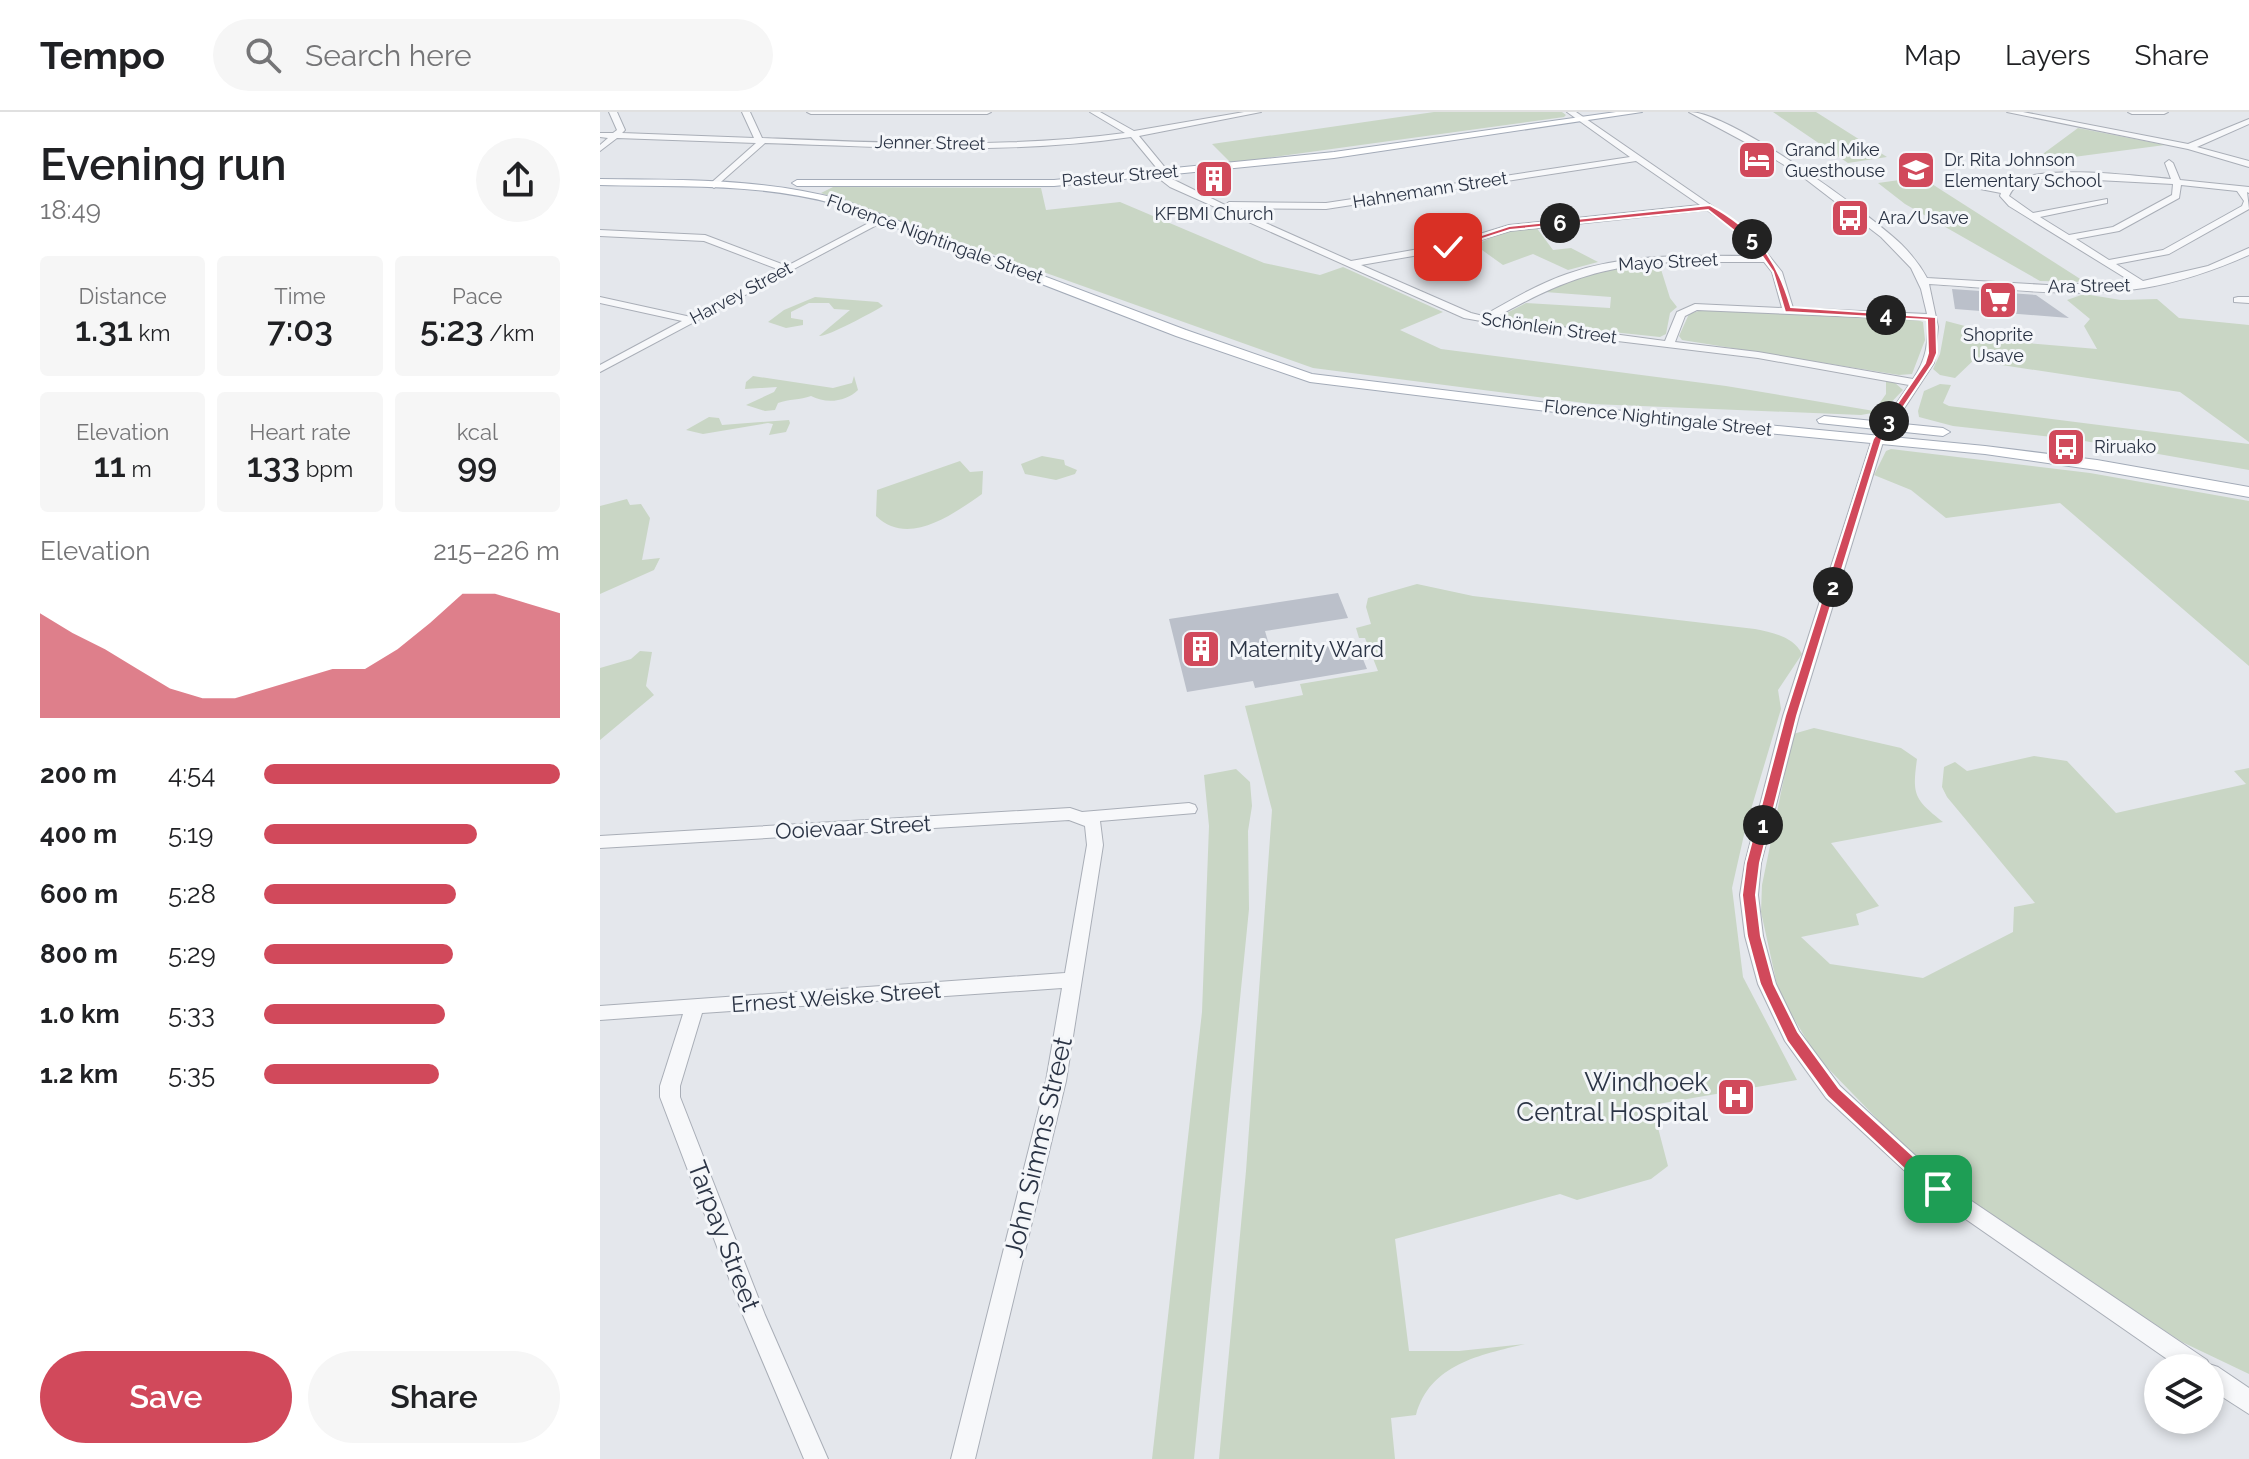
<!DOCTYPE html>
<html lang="en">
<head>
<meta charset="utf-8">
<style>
	:root { --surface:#fff; --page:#f6f6f6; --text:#202124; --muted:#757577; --line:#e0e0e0; --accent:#d1495b }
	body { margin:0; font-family:Raleway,sans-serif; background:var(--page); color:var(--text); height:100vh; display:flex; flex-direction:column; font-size:30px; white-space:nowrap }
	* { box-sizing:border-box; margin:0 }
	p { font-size:26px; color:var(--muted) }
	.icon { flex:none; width:44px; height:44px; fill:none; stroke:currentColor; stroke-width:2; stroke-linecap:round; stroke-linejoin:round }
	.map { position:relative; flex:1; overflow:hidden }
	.sheet { display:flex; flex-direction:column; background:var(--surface); width:600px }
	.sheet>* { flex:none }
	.controls { position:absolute; left:1544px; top:1242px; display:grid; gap:16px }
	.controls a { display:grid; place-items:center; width:80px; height:80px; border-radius:50%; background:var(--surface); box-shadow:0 4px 12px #0003; font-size:40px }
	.pin { position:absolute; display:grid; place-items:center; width:68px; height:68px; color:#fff; margin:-34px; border-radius:16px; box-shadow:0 4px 12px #0006 }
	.km { position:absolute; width:40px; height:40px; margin:-20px; border-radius:50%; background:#222; color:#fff; font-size:22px; line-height:40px; text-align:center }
	.round { display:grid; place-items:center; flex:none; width:84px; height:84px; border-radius:42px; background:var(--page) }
	.summary { display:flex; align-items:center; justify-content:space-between; height:136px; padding:0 40px }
	h1 { font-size:44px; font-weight:600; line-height:60px }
	.figures { display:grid; grid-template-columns:repeat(3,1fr); gap:12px; height:136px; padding:8px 40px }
	.figures div { display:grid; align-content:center; border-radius:8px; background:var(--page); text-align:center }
	.figures b { font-size:34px; font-weight:600 }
	.figures small { font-size:22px; font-weight:400 }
	.figures p { font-size:22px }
	.chart { height:224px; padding:16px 40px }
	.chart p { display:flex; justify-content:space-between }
	.chart svg { width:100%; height:144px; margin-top:8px; fill:var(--accent); opacity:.7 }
	.button { display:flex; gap:16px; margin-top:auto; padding:16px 40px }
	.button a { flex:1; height:92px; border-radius:48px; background:var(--accent); color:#fff; font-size:32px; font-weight:600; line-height:92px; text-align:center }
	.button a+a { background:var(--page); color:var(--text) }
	ul { padding:0 40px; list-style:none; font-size:26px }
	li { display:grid; grid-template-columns:128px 96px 1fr; align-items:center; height:60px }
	li i { height:20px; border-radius:10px; background:var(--accent) }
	header { display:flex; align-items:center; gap:48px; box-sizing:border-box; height:112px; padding:0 40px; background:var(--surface); border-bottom:2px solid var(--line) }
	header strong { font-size:38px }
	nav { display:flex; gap:44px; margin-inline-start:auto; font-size:28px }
	.search { width:560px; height:72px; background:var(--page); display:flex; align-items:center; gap:20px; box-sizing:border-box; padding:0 28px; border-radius:44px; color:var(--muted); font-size:30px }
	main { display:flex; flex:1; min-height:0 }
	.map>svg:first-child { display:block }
	.green { fill:#c9d6c5 }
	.building { fill:#bbc0ca }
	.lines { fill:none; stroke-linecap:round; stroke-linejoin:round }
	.minor-casing { stroke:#a9aeb7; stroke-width:2 }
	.major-casing { stroke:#a3abb8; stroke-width:2 }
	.minor { fill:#f7f8fa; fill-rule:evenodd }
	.major { fill:#fff; fill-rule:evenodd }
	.route { fill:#d1495b; stroke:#fff; stroke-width:2 }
	.labels { text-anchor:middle; stroke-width:6; stroke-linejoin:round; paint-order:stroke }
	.far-street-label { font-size:18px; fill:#2b3445; stroke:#f4f6f9 }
	.far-poi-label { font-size:18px; fill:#2b3445; stroke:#f4f6f9; text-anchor:start }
	.poi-label { font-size:22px; fill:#2b3445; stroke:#f4f6f9; text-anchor:start }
	.street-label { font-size:22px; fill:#2b3445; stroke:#f4f6f9 }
	.near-poi-label { font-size:26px; fill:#2b3445; stroke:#f4f6f9; text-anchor:end }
	.near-street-label { font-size:26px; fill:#2b3445; stroke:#f4f6f9 }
</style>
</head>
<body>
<header>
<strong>Tempo</strong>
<div class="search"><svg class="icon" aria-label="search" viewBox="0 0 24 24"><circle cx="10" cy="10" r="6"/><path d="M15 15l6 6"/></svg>Search here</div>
<nav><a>Map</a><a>Layers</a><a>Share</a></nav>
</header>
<main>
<section class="sheet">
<div class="summary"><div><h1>Evening run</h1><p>18:49</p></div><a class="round"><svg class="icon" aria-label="share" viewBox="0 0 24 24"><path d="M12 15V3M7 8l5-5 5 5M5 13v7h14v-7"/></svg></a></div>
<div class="figures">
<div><p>Distance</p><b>1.31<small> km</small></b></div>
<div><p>Time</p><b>7:03</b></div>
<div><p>Pace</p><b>5:23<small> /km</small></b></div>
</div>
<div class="figures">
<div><p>Elevation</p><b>11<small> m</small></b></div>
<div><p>Heart rate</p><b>133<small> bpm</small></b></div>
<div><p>kcal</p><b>99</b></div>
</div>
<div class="chart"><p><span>Elevation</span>215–226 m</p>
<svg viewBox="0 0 160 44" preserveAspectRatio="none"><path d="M0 44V12L10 18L20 23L30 29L40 35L50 38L60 38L70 35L80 32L90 29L100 29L110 23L120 15L130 6L140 6L150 9L160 12V44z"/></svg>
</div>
<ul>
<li><b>200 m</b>4:54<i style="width:100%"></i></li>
<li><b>400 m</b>5:19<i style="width:72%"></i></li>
<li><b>600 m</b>5:28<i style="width:65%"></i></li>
<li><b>800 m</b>5:29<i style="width:64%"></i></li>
<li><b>1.0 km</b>5:33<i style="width:61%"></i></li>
<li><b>1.2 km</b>5:35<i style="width:59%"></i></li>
</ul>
<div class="button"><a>Save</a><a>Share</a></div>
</section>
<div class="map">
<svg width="1649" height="1347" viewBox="0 0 1649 1347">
	<rect width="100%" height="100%" fill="#e4e7ec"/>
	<path class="green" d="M834,0H962L966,3L964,5L631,51L612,32Z
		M1173,0H1216L1287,45L1248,51Z
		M1478,16L1565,33L1443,49L1436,47Z
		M1321,65L1485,170L1440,169L1305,92L1278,71Z
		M233,75L441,76L446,98L520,90L664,151L720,163L743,155L843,200L800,218L841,237L1126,274L1274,299L1286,282V270H1294L1303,278L1283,299L1261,303L992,292L713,256L221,81Z
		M936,115L953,138L971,136L998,150L968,158L933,142L903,153L875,133L908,118Z
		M1059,151L1070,186L1077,195L1070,201L1066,222L1060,225L908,209L901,204L926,191L1010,196L1011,185L945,180L998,158Z
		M1484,182L1521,188L1557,187L1579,206L1649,213V330L1580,280L1395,252L1377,245L1355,266L1340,263L1333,257L1340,242L1346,209L1399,223L1415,230L1497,237L1484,214L1490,207L1467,188Z
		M215,185L278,190L283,194C273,200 227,225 219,224L250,198L234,197L229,191H209L191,200V206L203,208V213L186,216L168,210L184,198Z
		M1105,197L1314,207L1323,210L1325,228L1312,262L1299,263L1082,228L1079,224L1089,202Z
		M153,264L233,276L252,271L254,264L258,278C246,290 226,292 211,284C200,288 189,287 178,291L175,298L165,299L146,293L174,280L177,275L145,277L146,270Z
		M1340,272L1351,273L1343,291L1349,294L1649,332V358L1479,328L1353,314L1319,305L1318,299L1324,279Z
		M109,305L119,306L122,313L189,308L190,311L186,320L169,323L173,312L168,311L103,322L86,318Z
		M1291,337L1490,361L1649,389V554L1460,391L1346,406L1311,378L1274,363L1286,339Z
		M442,344L464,348L465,353L477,358L475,362L456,368L425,362L421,352Z
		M360,349L370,360L383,359L382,382C352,403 308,435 276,404L277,378Z
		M27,387L30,393L41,392L50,406L42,448L60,446L54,458L0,482V394Z
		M817,472L873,484L1155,517C1173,521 1193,524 1202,542L1178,578L1181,597L1146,714L1132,776L1143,865L1197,968L1052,993L1068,1054L1051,1067L977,1088L960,1082L795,1127L809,1239H859L925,1232C880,1243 830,1252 816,1303L791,1306L795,1347H619L646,1059L672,698L645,594L703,583L700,572L778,559L765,526H759L756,516L771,512L766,495L768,486Z
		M40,539L52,540L46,574L54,583L0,628V556L31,547Z
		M1214,616L1301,636L1317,647C1312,683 1314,687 1343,710L1231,731L1279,794L1256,802L1259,813L1201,825L1230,852L1323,866L1413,820L1414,795L1435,791L1347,685L1342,675L1344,655L1355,650L1367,659L1434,644L1467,649L1516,701L1646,672L1634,659L1649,656V1262L1582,1230L1402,1111L1321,1052L1217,945L1179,882L1161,800L1162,773L1193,622Z
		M636,657L650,670L652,694L648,719L649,797L594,1347H552L602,900L609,714L604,663Z"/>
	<path class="building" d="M1352,177L1436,183L1469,206L1355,197Z
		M738,481L748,506L665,519L672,543L756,530L767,557L655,576L653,569L587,580L569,507Z"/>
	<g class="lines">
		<g class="minor-casing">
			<path id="minor" d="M9,0H17L25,18L22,21L154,26L142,0H150L162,26C283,31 406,37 525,21L490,0H500L534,19L644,0H661L539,24L567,58L568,65L625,93L629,90L726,91L1030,45L967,0H976L1150,120L1182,160L1193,196L1327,202L1321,177L1311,156L1281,125L1199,62L1158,37L1089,0C1131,0 1267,100 1301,132C1311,142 1320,153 1327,166L1447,173L1532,170L1409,94L1400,84L1401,81L1370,75V71L1404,76C1426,49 1537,64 1571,67L1565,51L1569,48L1573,51L1580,68L1649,75V81L1647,80L1649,97L1569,142L1516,152L1543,169L1608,154L1649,136V143C1615,158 1580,170 1544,176C1474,187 1399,176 1329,172L1338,215L1334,251L1284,327L1199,604L1161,751L1158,783L1163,824L1176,872L1199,919L1240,974L1345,1071L1607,1248L1609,1252L1618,1255L1649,1276V1302L1610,1277V1256H1580L1331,1083L1226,986L1185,929L1158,872L1145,824L1140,783L1145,751L1183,604L1272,327L1309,273L1158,246L943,220L864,206L570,75L561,68L560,60L531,25C411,43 286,35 165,31L114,76L110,73L111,71L156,31L17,26L0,39V33L8,26L0,25V21H13L17,18ZM1036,49L1100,93L909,113L847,132L751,149L632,96L726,97ZM1459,66L1573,72L1572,83L1513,115L1469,123L1440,105L1507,91V87L1433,101L1409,84C1417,65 1441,67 1459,66ZM1581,73L1637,79L1644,89L1642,94L1563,138L1509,148L1476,127L1519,119L1579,86ZM1107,98L1144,124L1159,144C1095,144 1029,140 967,162C938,172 911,188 883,204L871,201L761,153L848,138L910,119ZM1076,150H1164L1172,160L1182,196L1095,192L1077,200L1065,229L895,206C958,170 1002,153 1076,150ZM1097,198L1327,208C1329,231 1326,248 1313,267L1158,240L1075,230L1085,204Z
				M207,0H391L387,2H211Z
				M1407,0H1423L1588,32L1649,7V12L1597,35L1649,49V55L1588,37Z
				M1528,0H1568L1564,2H1532Z
				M280,105L288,107L0,260V253L82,209L0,191V185L91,205L180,158L104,129L0,124V118L105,123L187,154Z
				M1638,185H1649V191L1634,190V186Z
				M589,691L595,693L597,697L595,701L500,709L503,733L466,969L375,1347H351L446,969L462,876L102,901L80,974V985L165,1203L228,1347H204L143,1203L60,985V974L83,902L0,908V894L465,861L487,733L485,714L469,708L0,736V724L470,696L482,700Z"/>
		</g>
		<g class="major-casing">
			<path id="major" d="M1016,0H1042L734,46L454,74H197L192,71L197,68H454L734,40Z
				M0,67C83,68 163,66 243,88L586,218L712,262L972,294L1385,334L1497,348L1649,375V385L1497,358L1385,342L972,302L710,270L576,224L235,92C159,71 79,75 0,73Z
				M1224,304L1343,316L1350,320L1343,324L1219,311L1217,308Z"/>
		</g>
		<use href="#minor" class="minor"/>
		<use href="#major" class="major"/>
	</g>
	<path class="route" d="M1110,93C1156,118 1177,147 1191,195L1336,205L1337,241L1333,251L1282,327L1197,604L1160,751L1156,783L1161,824L1174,872L1198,920L1239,976L1344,1072L1347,1077L1338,1085L1332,1083L1228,985L1187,929L1160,872L1147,824L1142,783L1146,751L1185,604L1273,327L1325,251L1328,241L1327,208L1185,200L1173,160L1157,137L1108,98L910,118L851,137L845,135L909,114Z"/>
	<defs>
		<g id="hotel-square" transform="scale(2)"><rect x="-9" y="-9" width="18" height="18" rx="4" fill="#d1495b" stroke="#f4f6f9"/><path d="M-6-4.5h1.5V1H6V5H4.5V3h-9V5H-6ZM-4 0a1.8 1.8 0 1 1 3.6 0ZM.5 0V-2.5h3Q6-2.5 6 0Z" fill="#fff"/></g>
		<g id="school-square" transform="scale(2)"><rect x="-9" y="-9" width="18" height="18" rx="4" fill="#d1495b" stroke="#f4f6f9"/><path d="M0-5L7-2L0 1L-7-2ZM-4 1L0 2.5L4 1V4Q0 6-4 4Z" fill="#fff"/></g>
		<g id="building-square" transform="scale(2)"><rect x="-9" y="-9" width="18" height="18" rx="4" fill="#d1495b" stroke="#f4f6f9"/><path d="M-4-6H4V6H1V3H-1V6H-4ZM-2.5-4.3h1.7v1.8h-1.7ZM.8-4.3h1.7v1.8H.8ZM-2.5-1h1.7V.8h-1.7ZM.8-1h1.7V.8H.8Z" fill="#fff"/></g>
		<g id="bus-square" transform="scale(2)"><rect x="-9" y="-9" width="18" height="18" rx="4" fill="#d1495b" stroke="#f4f6f9"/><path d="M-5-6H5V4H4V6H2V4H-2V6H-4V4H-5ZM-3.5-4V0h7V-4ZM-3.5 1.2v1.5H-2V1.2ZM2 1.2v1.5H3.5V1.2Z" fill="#fff"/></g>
		<g id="supermarket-square" transform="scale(2)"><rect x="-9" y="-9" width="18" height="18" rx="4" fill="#d1495b" stroke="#f4f6f9"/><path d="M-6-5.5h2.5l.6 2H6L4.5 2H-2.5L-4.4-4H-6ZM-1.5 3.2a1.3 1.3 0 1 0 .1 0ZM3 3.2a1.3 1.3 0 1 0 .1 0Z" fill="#fff"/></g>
		<g id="hospital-square" transform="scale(2)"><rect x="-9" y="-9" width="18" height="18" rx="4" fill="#d1495b" stroke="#f4f6f9"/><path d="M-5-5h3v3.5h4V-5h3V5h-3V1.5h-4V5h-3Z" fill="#fff"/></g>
	</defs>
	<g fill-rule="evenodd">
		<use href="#hotel-square" x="1157" y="48"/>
		<use href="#school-square" x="1316" y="58"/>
		<use href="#building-square" x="614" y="67"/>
		<use href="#bus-square" x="1250" y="106"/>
		<use href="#supermarket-square" x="1398" y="188"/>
		<use href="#bus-square" x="1466" y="335"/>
		<use href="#building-square" x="601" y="537"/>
		<use href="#hospital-square" x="1136" y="985"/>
	</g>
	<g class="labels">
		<g class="far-street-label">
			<text transform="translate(330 31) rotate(1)" y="6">Jenner Street</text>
			<text transform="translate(520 64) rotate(-5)" y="6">Pasteur Street</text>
			<text transform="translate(830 78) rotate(-9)" y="6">Hahnemann Street</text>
			<text transform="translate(335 127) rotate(20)" y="6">Florence Nightingale Street</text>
			<text transform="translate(1068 150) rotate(-3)" y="6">Mayo Street</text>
			<text transform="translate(1489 174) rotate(-1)" y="6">Ara Street</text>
			<text transform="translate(141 181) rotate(-28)" y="6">Harvey Street</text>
			<text transform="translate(949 216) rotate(8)" y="6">Schönlein Street</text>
			<text transform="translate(1058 306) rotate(6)" y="6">Florence Nightingale Street</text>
		</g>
		<g class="far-poi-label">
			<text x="1185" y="44">Grand Mike<tspan x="1185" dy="21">Guesthouse</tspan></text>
			<text x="1344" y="54">Dr. Rita Johnson<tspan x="1344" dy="21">Elementary School</tspan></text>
			<text x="614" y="108" text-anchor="middle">KFBMI Church</text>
			<text x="1278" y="112">Ara/Usave</text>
			<text x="1398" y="229" text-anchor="middle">Shoprite<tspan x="1398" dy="21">Usave</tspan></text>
			<text x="1494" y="341">Riruako</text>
		</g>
		<g class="poi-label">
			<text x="629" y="545">Maternity Ward</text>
		</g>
		<g class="street-label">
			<text transform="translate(253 715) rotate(-3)" y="8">Ooievaar Street</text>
			<text transform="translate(236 885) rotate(-4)" y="8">Ernest Weiske Street</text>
		</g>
		<g class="near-poi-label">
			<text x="1108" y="979">Windhoek<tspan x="1108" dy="30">Central Hospital</tspan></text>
		</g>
		<g class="near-street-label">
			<text transform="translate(438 1035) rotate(-77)" y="9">John Simms Street</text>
			<text transform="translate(124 1124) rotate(69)" y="9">Tarpay Street</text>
		</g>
	</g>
</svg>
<div class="controls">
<a><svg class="icon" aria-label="layers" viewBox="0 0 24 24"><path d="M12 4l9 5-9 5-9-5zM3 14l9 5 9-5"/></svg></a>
</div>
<div class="pin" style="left:1338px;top:1077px;background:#1e9e55"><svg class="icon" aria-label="arrive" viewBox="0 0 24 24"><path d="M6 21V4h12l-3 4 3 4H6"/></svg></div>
<div class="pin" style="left:848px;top:135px;background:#d93025"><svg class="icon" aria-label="check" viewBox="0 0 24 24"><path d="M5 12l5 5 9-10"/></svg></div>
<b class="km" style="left:1163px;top:713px">1</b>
<b class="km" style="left:1233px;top:475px">2</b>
<b class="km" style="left:1289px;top:309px">3</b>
<b class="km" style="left:1286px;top:203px">4</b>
<b class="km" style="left:1152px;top:127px">5</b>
<b class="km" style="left:960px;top:111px">6</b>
</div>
</main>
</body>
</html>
